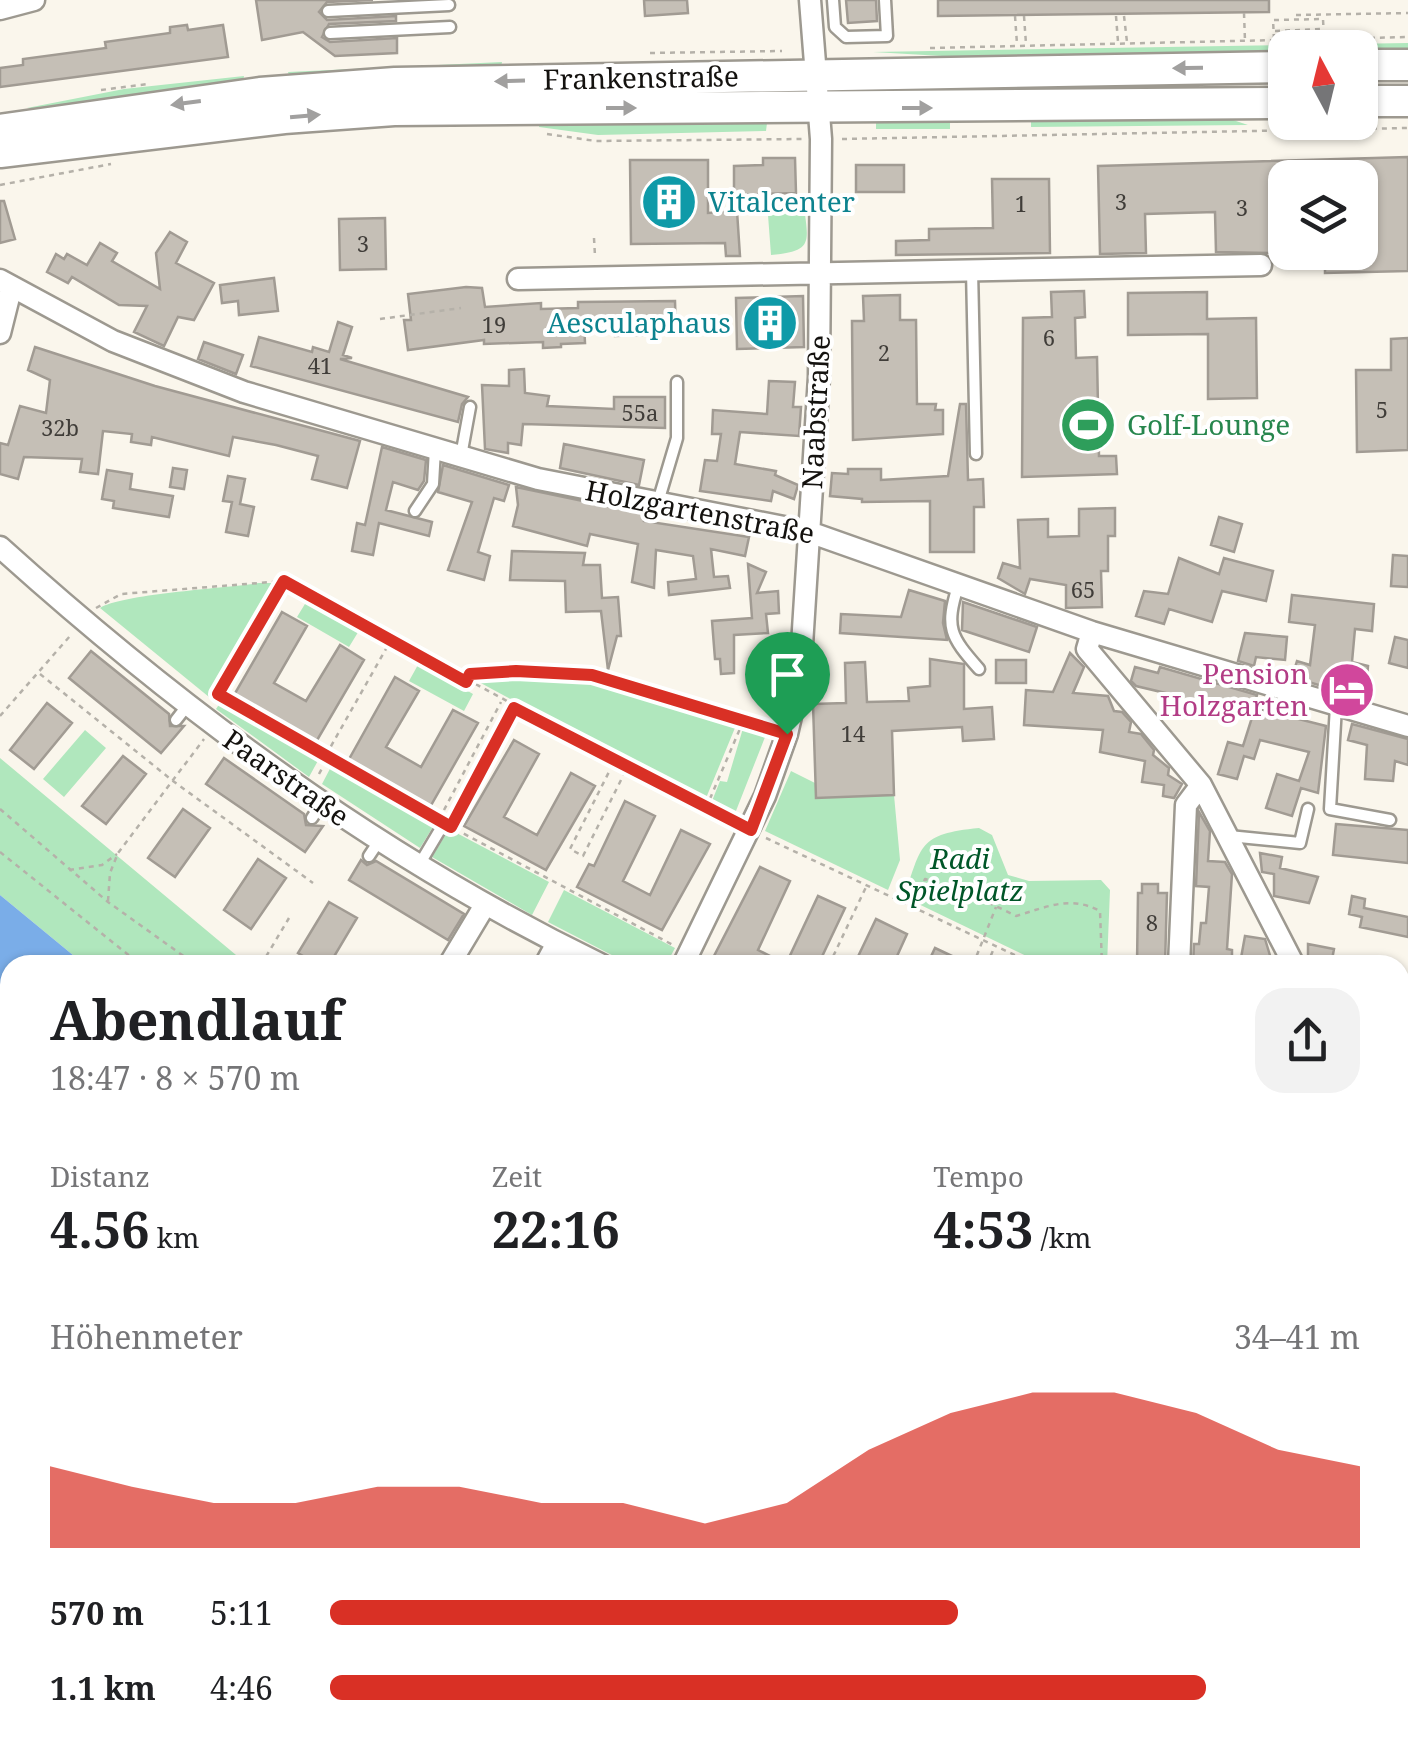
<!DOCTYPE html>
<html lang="de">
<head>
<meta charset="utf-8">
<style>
	:root { --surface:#fff; --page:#f2f2f2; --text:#202124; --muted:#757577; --accent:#d93025 }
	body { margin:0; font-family:"Noto Serif",serif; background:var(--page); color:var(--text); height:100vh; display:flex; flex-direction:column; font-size:38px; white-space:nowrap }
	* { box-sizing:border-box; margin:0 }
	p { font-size:32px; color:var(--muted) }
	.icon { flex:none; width:55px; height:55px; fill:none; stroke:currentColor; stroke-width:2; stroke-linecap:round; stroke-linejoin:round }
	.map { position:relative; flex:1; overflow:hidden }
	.sheet { position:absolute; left:0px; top:955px; width:1410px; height:792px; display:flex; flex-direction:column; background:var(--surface); border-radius:30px 30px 0 0; box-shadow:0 2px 8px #0004 }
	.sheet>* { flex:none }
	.needle { width:65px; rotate:353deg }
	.buttons { position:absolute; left:1268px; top:30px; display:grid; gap:20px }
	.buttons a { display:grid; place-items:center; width:110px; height:110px; border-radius:20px; background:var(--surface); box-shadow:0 2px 8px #0004; font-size:50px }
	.pin { position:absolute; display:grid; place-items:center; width:85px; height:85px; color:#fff; margin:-102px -42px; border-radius:50% 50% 50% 0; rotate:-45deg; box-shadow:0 0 10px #0007 }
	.pin .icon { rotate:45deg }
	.round { display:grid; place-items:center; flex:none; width:105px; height:105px; border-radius:30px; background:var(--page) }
	.summary { display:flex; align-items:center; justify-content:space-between; height:170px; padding:0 50px }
	h1 { font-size:55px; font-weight:700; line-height:75px }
	.stats { display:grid; grid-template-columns:repeat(3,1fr); gap:15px; height:170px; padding:10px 50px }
	.stats div { display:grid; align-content:center }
	.stats b { font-size:50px; font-weight:700 }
	.stats small { font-size:28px; font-weight:400 }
	.stats p { font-size:28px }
	.chart { height:280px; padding:20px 50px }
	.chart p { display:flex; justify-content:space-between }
	.chart svg { width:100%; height:180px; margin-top:10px; fill:var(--accent); opacity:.7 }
	ul { padding:0 50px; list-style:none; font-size:32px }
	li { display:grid; grid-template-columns:160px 120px 1fr; align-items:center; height:75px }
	li i { height:25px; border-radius:12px; background:var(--accent) }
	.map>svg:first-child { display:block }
	.green { fill:#b0e7bd }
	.water { fill:#7aade8 }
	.building { fill:#c5bfb6; stroke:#a19b93; stroke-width:2.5 }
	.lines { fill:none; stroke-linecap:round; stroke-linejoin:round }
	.lane-casing { stroke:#9d9990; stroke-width:15 }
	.street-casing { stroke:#9d9990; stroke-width:25 }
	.secondary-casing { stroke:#9d9990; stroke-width:35 }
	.path { stroke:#b5b1a9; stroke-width:2.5; stroke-dasharray:5 5; stroke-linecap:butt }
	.lane { stroke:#fff; stroke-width:10 }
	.street { stroke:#fff; stroke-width:20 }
	.secondary { stroke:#fff; stroke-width:30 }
	.oneway { fill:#a1a09f }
	.route-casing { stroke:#fff; stroke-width:20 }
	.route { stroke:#d93025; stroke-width:12 }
	.labels { text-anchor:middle; stroke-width:8; stroke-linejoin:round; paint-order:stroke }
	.number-label { font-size:22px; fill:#403d39 }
	.street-label { font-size:28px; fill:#14120f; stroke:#fff }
	.culture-label { font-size:28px; fill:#0d838f; stroke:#fff; text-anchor:start }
	.leisure-label { font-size:28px; fill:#27864d; stroke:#fff; text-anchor:start }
	.hotel-label { font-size:28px; fill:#b23c85; stroke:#fff; text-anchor:end }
	.park-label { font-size:28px; font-style:italic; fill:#005628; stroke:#fff }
</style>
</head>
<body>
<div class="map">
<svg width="1408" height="1747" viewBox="0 0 1408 1747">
	<rect width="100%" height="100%" fill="#faf6ec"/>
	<path class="green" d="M1408,43V53L1285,48V55L994,59L873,52Z
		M502,62L501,67L290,78L288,72Z
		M244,76L243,81L56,109L27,108L124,89Z
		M1116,84L1078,92L874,96V87Z
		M540,118L767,123L766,131L598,135L539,127Z
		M1230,119L1248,125L1031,127V122Z
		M876,121L950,122V129H876Z
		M804,207C809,244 812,251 771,255L768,215L774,209Z
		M259,583H277L209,697L100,608C121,594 226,588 259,583Z
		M308,599L360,629L349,647L297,617Z
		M419,663L473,694L464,711L409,681Z
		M516,674L589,679L737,723L704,803L477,681L478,677Z
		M222,700L320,757L309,777L216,709Z
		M744,725L767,732L734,816L710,806L720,781L727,782Z
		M85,730L106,748L64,797L43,779Z
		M0,758L248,965H85L0,895Z
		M333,763L436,822L420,848L322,784Z
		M791,771L815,783L816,797L894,795L900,860L888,890L765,831Z
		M979,828L992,835L1008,875L1029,881L1101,880L1110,890L1107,965H1045L904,897C922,845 918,834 979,828Z
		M449,829L549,882L532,915L432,857Z
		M564,890L675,948L666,965H631L548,922Z
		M0,1199L10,1205V1429L0,1430Z
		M1400,1420L1408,1423V1492L1400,1490Z
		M10,1611V1661L0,1660V1613Z
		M466,1738H512L560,1747H463Z
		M1145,1738H1197L1253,1747H1143Z"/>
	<path class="water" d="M0,895L85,965H10V1193L0,1187Z
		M10,1429V1576L0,1581V1430Z
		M1400,1490L1408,1492V1747H1253L1197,1738H1400Z"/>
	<path class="building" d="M256,0H373L327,2L319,12L327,20L396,16V21L329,24L322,37L330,42L397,38V53L335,56L303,32L262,40Z
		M644,0H687L688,13L645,16Z
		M846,0H876L877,21L848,23Z
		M938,0H1269V12L938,16Z
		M187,25L188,30L223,25L228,57L0,87V68L23,65V59L106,48L105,42L170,33V27Z
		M1408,157V271L1325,273V252H1360V178H1285V234L1270,235V253L1216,252L1215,212L1145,214L1146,253L1100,254L1098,166Z
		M763,158H795L796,193L734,195V166L763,165Z
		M630,160H708V213L737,211L740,256H726L725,243L631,244Z
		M856,165H904V192H856Z
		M992,179H1049L1050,253L896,255V241L929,240V229L993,228Z
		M0,201H4L15,239L0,243Z
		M385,218L386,269L340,270L339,219Z
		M170,232L187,242L176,263L214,283L194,320L178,317L164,346L134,332L147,306L119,305L72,277L68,283L47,272L56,254L64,259L67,254L87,265L100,243L117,253L112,261L160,289L156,253Z
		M274,278L278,311L239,315L238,301L222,303L220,285Z
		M466,287L482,288L485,307L541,303V309L578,308V302L675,301L676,334L615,336L614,322L584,323L585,343L561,344V347L543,348V342L484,344V340L408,350L404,320H411L408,294Z
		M1084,291L1085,317L1075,318L1076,358L1097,357L1099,456H1116L1117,474L1022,477L1023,318L1052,317L1051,292Z
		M1207,292V319L1256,318L1257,398L1208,399V334L1128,335V293Z
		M900,295V320H916L917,404H936L935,410H943V434L853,440L852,321H864L863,296Z
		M803,296L804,347L737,349L736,298Z
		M338,322L352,327L343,355L352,358L340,359L468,397L462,404L458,422L251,366L259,337L312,352L313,347L329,352Z
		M1408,338V450L1357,452L1356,370H1391V339Z
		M204,342L243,355L236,374L198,359Z
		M35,347L155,386L360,441L347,488L312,479L318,456L276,445L233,437L229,456L152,437L151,445L131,442L132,434L103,431L98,474L80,472L82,459L24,457L18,479L0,474V443L8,445L20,406L46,413L50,380L28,370Z
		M524,369L525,393L549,396L547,406L614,409V397H665V428L523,424L521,445L508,443V453L485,449L482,385L509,386V370Z
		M769,381L795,382L793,407H801L799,436L740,432L735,464L776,471L775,475L798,485L794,499L773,491L771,501L700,491L705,460L717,461L721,434H712L713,410L767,414Z
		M960,404H966L968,480L983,479L984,507H974V552H930V501L862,502V499L830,496L832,473L848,474V469H881V480L948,476Z
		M564,444L644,460L639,485L560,468Z
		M382,447L426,460L424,481L418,490L393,482L386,510L432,522L429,536L379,523L373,555L352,551L357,523L365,525Z
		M443,465L509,485L504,501L494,498L478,552L490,556L484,580L448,570L472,502L438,492Z
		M173,468L187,470L184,489L170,487Z
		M107,470L132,474L130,489L173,496L169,517L113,508L114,501L102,499Z
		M228,476L245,479L240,504L254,507L248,536L226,532L232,502L223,501Z
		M516,487L645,514L644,521L749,537L745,556L711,549L714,577L728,576L730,588L669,595L668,582L696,579L693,556L656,550L654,588L632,582L638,544L590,534L587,546L513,526L518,505Z
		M1115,508V536H1108V571H1101L1102,607L1066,608V585L1030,579L1025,594L998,578L1003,563L1020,568L1018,520L1048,519V537L1079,536V509Z
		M1219,517L1242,524L1234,552L1211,545Z
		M512,551L585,553L583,565H600L602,598L618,597L621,636H617L608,670L601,611L566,612L565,581L510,580Z
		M1393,555L1408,556V587L1391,586Z
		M1179,558L1219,574L1224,558L1273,571L1266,601L1222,591L1212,622L1169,609L1164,624L1136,616L1144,591L1168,594Z
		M748,564L766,572L757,593L778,591L779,613L766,614L768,633L734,635V673L721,674L720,659H715L712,621L752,618Z
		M909,590L945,601L943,623L947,640L840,633L841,614L901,617Z
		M1292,595L1374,604L1372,631L1355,629L1352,662L1368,666L1365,699L1292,677L1297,661L1310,665L1315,625L1289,622Z
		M963,602L1037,627L1029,652L962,630Z
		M282,612L307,626L274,683L306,701L340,645L364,660L316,742L234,695Z
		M1245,633L1287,637L1285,660L1256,657L1254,666L1238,661Z
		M1395,637L1408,640V668L1389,663Z
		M91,651L169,714L170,726H184L161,753L69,678Z
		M1070,653L1084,667L1073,693L1108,696L1114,711L1122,712L1131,722L1129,732L1141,734L1154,750L1153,755L1169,768L1168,775L1182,784L1174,798L1163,796L1164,785L1142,782L1145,761L1100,752L1103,730L1024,725L1026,690L1053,692Z
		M930,659L964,664V709L992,707L994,739L963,741L962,727L892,731L894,795L816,798L813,704L846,703L845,663L865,662L867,702L909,701L908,688L930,686Z
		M996,660H1026V683H996Z
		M1135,667L1158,673L1160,667L1257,695L1250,719L1212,707L1210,715L1175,705L1178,696L1136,686L1131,681Z
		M395,677L419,691L386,747L421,767L453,710L478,723L430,807L348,761Z
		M47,703L72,723L34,769L10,750Z
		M1255,708L1326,726L1318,793L1301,788L1292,816L1266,808L1277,774L1299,781L1309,752L1260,740L1254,759L1244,756L1237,779L1218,774L1228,742L1243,746Z
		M1352,724L1408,739V765L1395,761L1393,781L1365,779L1367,745L1348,740Z
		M514,740L539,754L504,817L537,835L571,773L595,786L546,870L464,826Z
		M123,756L146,774L106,824L82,806Z
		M224,758L304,814L306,825L323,826L305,852L206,784Z
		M625,801L655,816L623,881L650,895L681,830L710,844L662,930L577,887L589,864L594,866Z
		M183,809L210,828L175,877L148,858Z
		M1199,812L1210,831L1208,861L1225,862L1232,874L1227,949L1232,950V965H1193L1194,944H1199L1201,923H1206L1209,887L1196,886Z
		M1336,824L1408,830V863L1333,855Z
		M1260,853L1282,857L1280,868L1318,877L1309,903L1274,896V874L1262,872Z
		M258,859L286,878L251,929L224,910Z
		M361,860L367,865L376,861L464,914L448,940L349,880Z
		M760,867L790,881L758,950L786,964L818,896L845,908L818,965H732L714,956Z
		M1142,884H1158V893H1167L1165,965H1137L1138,893H1142Z
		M1352,896L1365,899L1364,908L1408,917V937L1360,927L1362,917L1349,914Z
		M329,902L357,918L329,965H318L298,953Z
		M876,919L907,934L893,965H854Z
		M1245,936L1265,939L1272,962L1241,958Z
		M1308,944L1334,949L1331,965H1308Z
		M935,948L971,965H927Z"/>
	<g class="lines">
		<g class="lane-casing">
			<path id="lane" d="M833,0L835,27L846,37L887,36L885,0
				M328,11L449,5
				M330,33L450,27
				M972,270L976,454
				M461,456L470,407
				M658,502L677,438V382
				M415,511L433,484L435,449
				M958,586C945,628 950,636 979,669
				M1336,706L1330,809L1390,820
				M176,720L187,706
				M312,818L322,803
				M1229,836L1300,843L1308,809
				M369,856L379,841
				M419,865L444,823
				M0,1191L10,1197
				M1124,1747V1746"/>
		</g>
		<g class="street-casing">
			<path id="street" d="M0,9L34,0
				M518,279L1261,265
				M0,280L113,341L244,392L538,479L809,532L1092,632L1408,726
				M0,333L11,289
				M0,547C183,712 379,857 602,965
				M1092,632L1087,649L1201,785L1294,965
				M449,965L485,905
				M545,965L557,943
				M683,965L765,796L787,734L800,677L819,377L821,139L810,0
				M1179,965L1186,805L1201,785
				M1400,1118L1408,1129
				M1400,1289L1408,1288
				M453,1747L456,1738"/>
		</g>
		<g class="secondary-casing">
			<path id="secondary" d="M1360,65H1408
				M1360,101H1408
				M0,130L260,93L395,83L1285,67
				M0,152L284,118L394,110L1285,103"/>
		</g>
		<path class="path" d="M1244,13L1245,41
			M1296,15L1408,13
			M1015,16L1017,44
			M1024,16L1026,44
			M1116,16L1118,42
			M1124,16L1127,42
			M1275,31L1322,29
			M1274,39L1273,20L1323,19L1324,38
			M930,48L1408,37
			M650,53L782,51
			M101,90L148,84
			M547,134L596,141L804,139
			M842,139L1408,128
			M0,185L111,164
			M594,238L595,256
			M380,319L461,308
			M96,608L121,594L284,581L732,822
			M40,674L173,781L313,883
			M466,681L470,674L515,671L592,675L766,728
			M218,694L430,816
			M214,700L284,582
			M0,716L70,636
			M326,755L391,640
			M613,764L570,849L583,856L626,770
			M319,774L327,759
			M706,808L742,724
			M0,809L108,902L196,965
			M444,810L501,702
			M456,817L513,709
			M455,829L673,945
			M766,838L1036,965
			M0,852L141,965
			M69,870L102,865L117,854
			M108,901L110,873L118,853L204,739
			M913,909L925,879L963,890L1016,916C1047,907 1070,895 1100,911L1102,965
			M261,965L289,918
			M829,965L867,885
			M973,965L996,907
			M987,965L994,948
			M1400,1340L1408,1339
			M0,1343L5,1369
			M0,1371L10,1369
			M1400,1426L1408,1428
			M1400,1459H1408
			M1400,1470L1408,1471
			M0,1606L10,1604
			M0,1666H10
			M258,1738L353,1742L366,1747
			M799,1738L831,1747
			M1197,1746L1198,1738
			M34,1747V1738
			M96,1747L97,1738"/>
		<use href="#lane" class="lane"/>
		<use href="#street" class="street"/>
		<use href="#secondary" class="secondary"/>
	</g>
	<defs><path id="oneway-solid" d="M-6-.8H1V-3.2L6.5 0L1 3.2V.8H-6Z" transform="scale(2.5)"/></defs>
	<g class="oneway">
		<use href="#oneway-solid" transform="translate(1188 68) rotate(179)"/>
		<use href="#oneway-solid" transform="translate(510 81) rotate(178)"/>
		<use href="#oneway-solid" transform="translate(186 103) rotate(172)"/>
		<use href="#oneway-solid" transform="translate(621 108)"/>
		<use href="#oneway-solid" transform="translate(917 108)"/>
		<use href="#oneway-solid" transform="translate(305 116) rotate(-5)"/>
	</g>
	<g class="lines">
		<g class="route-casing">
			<path id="route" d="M284,581L466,682L470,674L516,671L592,675L787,734L751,830L514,708L451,827L218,694Z"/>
		</g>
		<use href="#route" class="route"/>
	</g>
	<defs>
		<g id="building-disc" transform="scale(2.875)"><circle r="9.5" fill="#0f9aa8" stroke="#fff"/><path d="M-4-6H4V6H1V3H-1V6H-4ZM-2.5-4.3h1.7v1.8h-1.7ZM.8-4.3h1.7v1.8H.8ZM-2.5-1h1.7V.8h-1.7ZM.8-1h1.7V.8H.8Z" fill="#fff"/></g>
		<g id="stadium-disc" transform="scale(2.875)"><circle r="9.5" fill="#2e9e5b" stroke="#fff"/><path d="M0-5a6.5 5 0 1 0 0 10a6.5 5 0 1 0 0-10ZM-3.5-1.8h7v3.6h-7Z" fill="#fff"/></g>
		<g id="hotel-disc" transform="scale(2.875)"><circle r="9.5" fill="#d1479c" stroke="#fff"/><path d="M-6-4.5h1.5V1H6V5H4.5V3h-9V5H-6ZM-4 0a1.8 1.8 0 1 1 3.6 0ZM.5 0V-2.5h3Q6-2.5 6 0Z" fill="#fff"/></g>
	</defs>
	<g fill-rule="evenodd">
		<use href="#building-disc" x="669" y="202"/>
		<use href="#building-disc" x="770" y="323"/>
		<use href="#stadium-disc" x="1088" y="425"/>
		<use href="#hotel-disc" x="1347" y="690"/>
	</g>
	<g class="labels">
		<g class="number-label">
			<text x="1121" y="210">3</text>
			<text x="1021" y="212">1</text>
			<text x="1242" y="216">3</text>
			<text x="363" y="252">3</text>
			<text x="494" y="333">19</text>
			<text x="1049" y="346">6</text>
			<text x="884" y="361">2</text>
			<text x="320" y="374">41</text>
			<text x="1382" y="418">5</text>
			<text x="640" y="421">55a</text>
			<text x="60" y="436">32b</text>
			<text x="1083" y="598">65</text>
			<text x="853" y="742">14</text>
			<text x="1152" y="931">8</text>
		</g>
		<g class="street-label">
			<text transform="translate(641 78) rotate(-1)" y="10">Frankenstraße</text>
			<text transform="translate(816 412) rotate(-87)" y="10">Naabstraße</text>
			<text transform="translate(700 512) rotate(11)" y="10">Holzgartenstraße</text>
			<text transform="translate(286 778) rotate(35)" y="10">Paarstraße</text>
		</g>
		<g class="culture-label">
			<text x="708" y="212">Vitalcenter</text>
			<text x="731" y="333" text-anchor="end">Aesculaphaus</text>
		</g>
		<g class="leisure-label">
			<text x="1127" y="435">Golf-Lounge</text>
		</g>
		<g class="hotel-label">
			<text x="1308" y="684">Pension<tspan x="1308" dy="32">Holzgarten</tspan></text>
		</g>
		<g class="park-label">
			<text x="960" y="869">Radi<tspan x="960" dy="32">Spielplatz</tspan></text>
		</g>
	</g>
</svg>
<div class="buttons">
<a><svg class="needle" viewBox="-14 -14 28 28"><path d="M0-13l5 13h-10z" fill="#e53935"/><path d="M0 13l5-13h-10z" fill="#757577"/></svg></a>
<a><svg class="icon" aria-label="layers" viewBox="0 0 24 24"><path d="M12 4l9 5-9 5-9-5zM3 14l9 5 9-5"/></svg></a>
</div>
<div class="pin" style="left:787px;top:734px;background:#1e9e55"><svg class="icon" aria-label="arrive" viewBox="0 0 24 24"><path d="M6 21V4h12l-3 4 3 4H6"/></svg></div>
<section class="sheet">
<div class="summary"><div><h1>Abendlauf</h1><p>18:47 · 8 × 570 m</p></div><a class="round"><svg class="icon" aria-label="share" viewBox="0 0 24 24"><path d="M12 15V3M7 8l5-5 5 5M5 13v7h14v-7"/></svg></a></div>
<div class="stats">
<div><p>Distanz</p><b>4.56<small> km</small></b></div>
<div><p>Zeit</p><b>22:16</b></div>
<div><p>Tempo</p><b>4:53<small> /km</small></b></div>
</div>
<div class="chart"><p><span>Höhenmeter</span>34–41 m</p>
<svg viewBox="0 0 160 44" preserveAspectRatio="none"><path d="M0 44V24L10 29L20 33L30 33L40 29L50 29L60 33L70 33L80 38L90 33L100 20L110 11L120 6L130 6L140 11L150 20L160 24V44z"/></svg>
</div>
<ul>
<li><b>570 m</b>5:11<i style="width:61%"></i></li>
<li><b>1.1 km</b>4:46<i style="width:85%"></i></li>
</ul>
</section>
</div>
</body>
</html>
